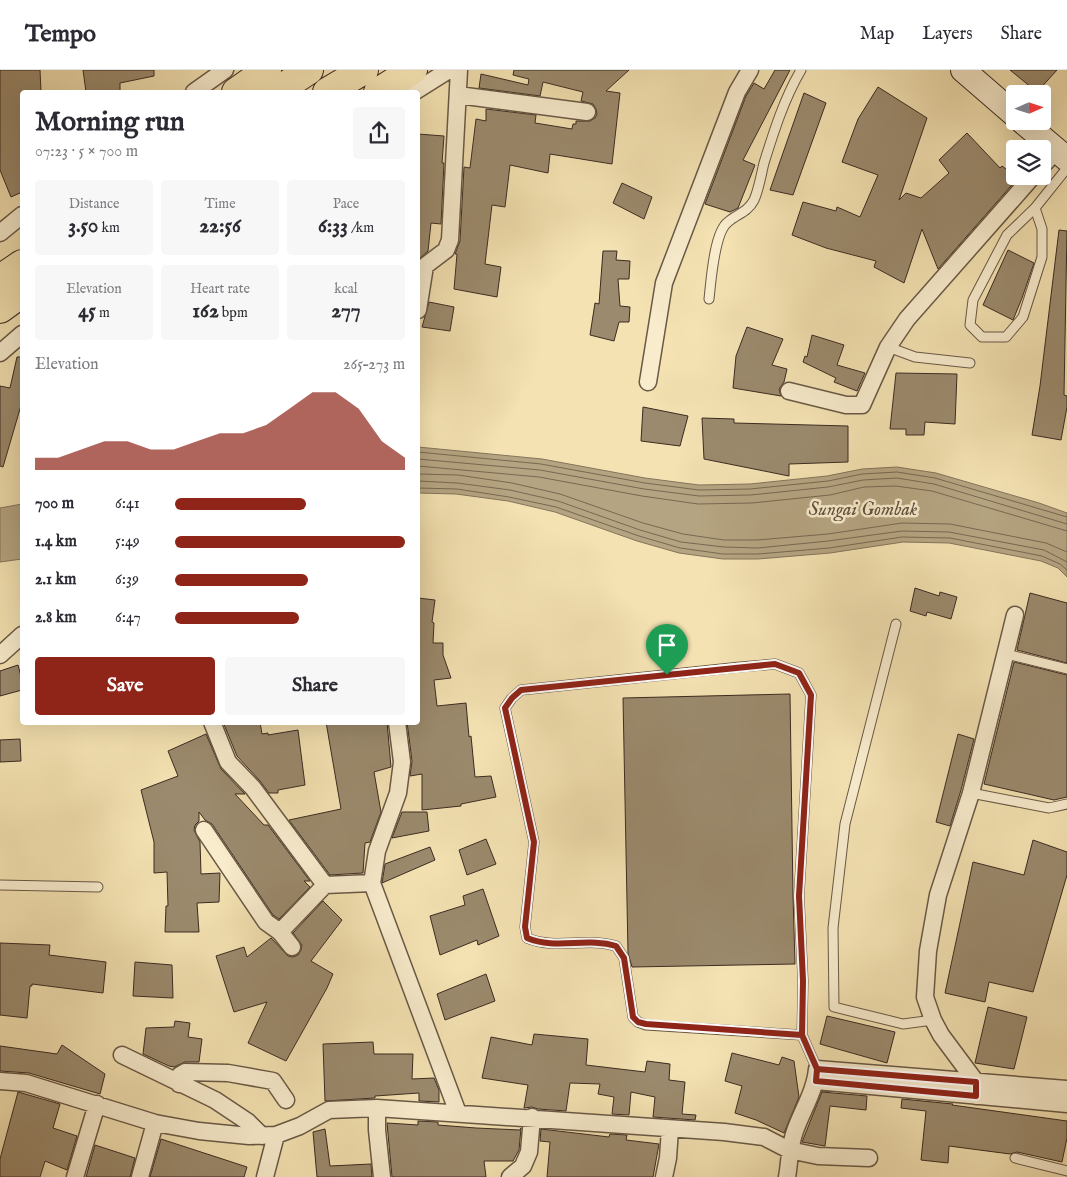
<!DOCTYPE html>
<html lang="en">
<head>
<meta charset="utf-8">
<style>
	:root { --surface:#fff; --page:#f7f7f7; --text:#2b2b33; --muted:#7c7c81; --line:#e1e1e2; --accent:#8f2418 }
	body { margin:0; font-family:"IM FELL English",serif; background:var(--page); color:var(--text); height:100vh; display:flex; flex-direction:column; font-size:19px; white-space:nowrap }
	* { box-sizing:border-box; margin:0 }
	p { font-size:16px; color:var(--muted) }
	.icon { flex:none; width:28px; height:28px; fill:none; stroke:currentColor; stroke-width:2; stroke-linecap:round; stroke-linejoin:round }
	.map { position:relative; flex:1; overflow:hidden }
	.details { position:absolute; left:20px; top:20px; width:400px; height:635px; display:flex; flex-direction:column; background:var(--surface); border-radius:5px; box-shadow:0 5px 20px #0002 }
	.details>* { flex:none }
	.needle { width:32px; rotate:87deg }
	.fabs { position:absolute; left:1006px; top:15px; display:grid; gap:10px }
	.fabs a { display:grid; place-items:center; width:45px; height:45px; border-radius:5px; background:var(--surface); box-shadow:0 5px 20px #0002; font-size:25px }
	.pin { position:absolute; display:grid; place-items:center; width:42px; height:42px; color:#fff; margin:-51px -21px; border-radius:50% 50% 50% 0; rotate:-45deg; box-shadow:0 0 5px #0007 }
	.pin .icon { rotate:45deg }
	.round { display:grid; place-items:center; flex:none; width:52px; height:52px; border-radius:5px; background:var(--page) }
	.headline { display:flex; align-items:center; justify-content:space-between; height:85px; padding:0 15px }
	h1 { font-size:28px; font-weight:700; line-height:38px }
	.stats { display:grid; grid-template-columns:repeat(3,1fr); gap:8px; height:85px; padding:5px 15px }
	.stats div { display:grid; align-content:center; border-radius:5px; background:var(--page); text-align:center }
	.stats b { font-size:21px; font-weight:700 }
	.stats small { font-size:14px; font-weight:400 }
	.stats p { font-size:14px }
	.chart { height:140px; padding:10px 15px }
	.chart p { display:flex; justify-content:space-between }
	.chart svg { width:100%; height:90px; margin-top:5px; fill:var(--accent); opacity:.7 }
	.primary-button { display:flex; gap:10px; margin-top:auto; padding:10px 15px }
	.primary-button a { flex:1; height:58px; border-radius:5px; background:var(--accent); color:#fff; font-size:20px; font-weight:700; line-height:58px; text-align:center }
	.primary-button a+a { background:var(--page); color:var(--text) }
	ul { padding:0 15px; list-style:none; font-size:16px }
	li { display:grid; grid-template-columns:80px 60px 1fr; align-items:center; height:38px }
	li i { height:12px; border-radius:6px; background:var(--accent) }
	header { display:flex; align-items:center; gap:30px; box-sizing:border-box; height:70px; padding:0 25px; background:var(--surface); border-bottom:1px solid var(--line) }
	header strong { font-size:24px }
	nav { display:flex; gap:28px; margin-inline-start:auto; font-size:18px }
	.map>svg:first-child { display:block }
	.water { fill:#b5a481; stroke:#84745b }
	.lines { fill:none; stroke-linecap:round; stroke-linejoin:round }
	.shore { stroke:#786852; stroke-width:1 }
	.building { fill:#9b8a6d; stroke:#3b2b22 }
	.lane-casing { stroke:#695946; stroke-width:11 }
	.street-casing { stroke:#695946; stroke-width:19 }
	.secondary-casing { stroke:#3b2b22; stroke-width:26 }
	.highway-casing { stroke:#3b2b22; stroke-width:30 }
	.lane { stroke:#f8eccd; stroke-width:9 }
	.street { stroke:#f8eccd; stroke-width:16 }
	.secondary { stroke:#f8eccd; stroke-width:24 }
	.highway { stroke:#f4e2b2; stroke-width:28 }
	.route-casing { stroke:#fff; stroke-width:10 }
	.route { stroke:#8f2418; stroke-width:6 }
	.labels { text-anchor:middle; stroke-width:5; stroke-linejoin:round; paint-order:stroke }
	.water-label { font-size:19px; font-style:italic; fill:#604f3e; stroke:#f8eccd }
</style>
</head>
<body>
<header>
<strong>Tempo</strong>
<nav><a>Map</a><a>Layers</a><a>Share</a></nav>
</header>
<div class="map">
<svg width="1067" height="1107" viewBox="0 0 1067 1107">
	<rect width="100%" height="100%" fill="#f4e2b2"/>
	<filter id="stains"><feTurbulence type="fractalNoise" baseFrequency=".004" numOctaves="4"/><feColorMatrix values="0 0 0 0 .2 0 0 0 0 .09 0 0 0 0 .02 0 0 0 .5 -.17"/></filter>
	<radialGradient id="worn" r=".72"><stop offset=".6" stop-color="#630" stop-opacity="0"/><stop offset="1" stop-color="#630" stop-opacity=".3"/></radialGradient>
	<path class="water" d="M418,377L542,389L645,408L699,415L750,414L827,406L862,399L897,397L936,403L1039,433L1067,443V507L1058,498L1041,491L949,473L903,472L830,483L758,489H723L679,483L637,471L555,442L508,431L456,424L418,423Z
		M22,434V489L0,492V438Z"/>
	<g class="lines">
		<path class="shore" d="M418,382L541,394L645,413L699,420L750,419L828,411L862,404L897,402L935,408L1067,447
			M418,389L540,400L644,419L699,426L751,425L828,417L863,410L897,408L934,414L1067,454
			M418,396L539,407L642,426L698,434L752,433L830,425L864,417L896,416L932,421L1067,461
			M418,404L458,405L512,413L560,424L643,453L683,464L724,470H757L828,464L902,453L950,454L1046,473L1067,482
			M418,411L457,413L510,420L558,431L640,460L681,472L724,477L758,478L828,471L902,461L949,462L1044,480L1067,492
			M418,418L457,419L509,427L556,437L639,466L680,478L723,484H758L829,478L902,467L950,468L1042,486L1060,494L1067,500"/>
	</g>
	<path class="building" d="M0,0H40L41,22H22V122L11,127L0,100Z
		M83,0H154V6L120,13V22H86Z
		M514,0H629L606,21L620,23L612,94L550,84L548,103L510,95L505,137L492,135L485,194L501,197L497,227L454,219L457,184H455L460,171L464,97L470,98L476,49L486,51V39L536,45L535,53L572,59L573,54H576V51H590L595,48L597,44L596,39L593,34L581,31L583,22L543,12L540,26L479,18L481,4L528,15L529,9L513,5Z
		M775,0H790L743,90L755,95L738,138L730,142L705,134L746,26L754,13L764,19Z
		M1010,0H1057L1037,22Z
		M878,17L927,48L899,130L906,123L921,128L949,103L939,90L967,63L1000,98L1002,96L1018,108L938,199L922,159L904,213L874,197L876,191L826,178L792,165L803,132L836,141L837,137L860,147L878,105L842,92L858,49Z
		M804,23L826,33L793,125L770,120Z
		M418,64L444,66L442,93H444L441,154L431,153L428,181L418,190Z
		M622,113L652,127L644,149L613,133Z
		M1059,160L1067,161L1064,325L1067,326V337L1061,370L1032,365L1040,316Z
		M1008,180L1034,193L1022,228L1013,250L983,235Z
		M603,181H617L616,190L630,191L629,209H618L620,236L630,237L629,252H619L614,271L590,265L595,233L599,234Z
		M429,232L454,237L450,261L422,257Z
		M747,257L783,269L772,295L787,299L784,312L779,319L781,326L733,318L736,286Z
		M812,265L844,275L837,295L865,303L857,321L834,312L836,308L803,292L805,286L807,287Z
		M17,287H22V332L3,397L0,396V316L10,318Z
		M896,303L957,304L955,354L925,352L924,365H906V359H890Z
		M643,337L688,346L680,376L641,371Z
		M702,348L734,349V353L848,356V392L789,394V406L704,389Z
		M915,518L939,526L940,522L957,527L951,549L927,542L926,546L910,541Z
		M1030,523L1067,533V593L1017,580Z
		M418,528L435,530L432,552L434,553L433,573H443V585L451,608L434,610L437,636L466,633L469,667L471,666L475,707L491,706L496,727L461,734V736L422,740V704L410,706L412,691L407,652H418Z
		M1014,592L1067,605V727L1054,730L984,714Z
		M18,595L22,610V620L0,626V601Z
		M790,624L793,826L795,894L632,897L628,883L623,628Z
		M223,652H260L262,664L268,663V665L298,660L305,715L278,720V723H269L260,711L237,686Z
		M326,652H387L391,697L374,702L381,742L370,772L365,773L363,803L330,805L289,750L341,739Z
		M206,664L221,699L245,724H235L264,755H268L310,811H304L310,817L279,849L273,845L212,754L205,750L199,742V751L195,755L194,760L200,772L201,804L220,803L219,832L197,833L199,862H165L166,836H168L167,802L154,803V772L141,720L178,706L168,681Z
		M958,664L974,669L961,720L950,756L936,752Z
		M20,669L21,691L0,692V670Z
		M402,742H427L429,761L392,768Z
		M486,769L496,794L467,805L459,780Z
		M1033,770L1067,782V805L1033,922L989,912L985,932L945,923L973,792L1024,805Z
		M430,777L435,790L382,813L385,794Z
		M483,819L499,866L478,875L477,870L440,885L430,846L465,835L463,826Z
		M323,831L342,850L311,891L333,904L327,918L286,991L248,973L267,932L234,942L216,886L244,877L247,887L271,868L288,886L293,887L298,885L301,880L302,875L293,863Z
		M0,873L50,875L49,885L106,892L103,923L32,914V916H30L27,948L0,945Z
		M135,892L172,895L173,928L133,926Z
		M486,904L495,931L445,950L437,924Z
		M988,937L1027,947L1014,999L975,993Z
		M827,946L895,962L887,993L820,974Z
		M175,951L190,953L188,967L202,969L199,992H185L174,997L169,996L143,984L146,958L174,957Z
		M534,964L588,969L586,995L645,1002L647,991L670,994L669,1010L685,1012L682,1044L696,1045L695,1050L653,1047L655,1027L631,1022L629,1045L612,1044L614,1027L598,1024L600,1014L570,1013L566,1041L538,1039L532,1037L524,1038L528,1015L482,1008L491,967L532,975Z
		M373,972L374,984H413L412,1009L434,1008L439,1020V1032L419,1031V1023L375,1026V1028L325,1031L323,974Z
		M62,975L105,1004L100,1024L29,1003L0,1001V976L57,984Z
		M732,983L779,995L782,987L794,991L799,1027L784,1063L756,1050L735,1043L742,1016L725,1011Z
		M18,1022L60,1034L53,1058L77,1066L67,1100L45,1091L40,1107H0V1089Z
		M822,1022L867,1026L866,1040L830,1036L825,1076L802,1072Z
		M902,1029L953,1034L952,1035L1067,1051V1068L1062,1092L1017,1082L1010,1084L949,1076L948,1093L921,1090L926,1041L901,1038Z
		M418,1051L438,1052V1055L476,1058L520,1060L521,1058L519,1080L513,1091H484L486,1107H392L387,1053L418,1055Z
		M325,1059L330,1096L371,1094L372,1107H317L313,1062Z
		M541,1059L609,1067L610,1064L627,1065L626,1070L659,1074L653,1107H547L550,1072L540,1071Z
		M161,1069L247,1097L244,1107H150Z
		M95,1075L135,1088L130,1107H86Z"/>
	<g class="lines">
		<g class="lane-casing">
			<path id="lane" d="M1035,138L1042,159V187L1023,247L1006,267H982L970,255L973,230L1007,165L1035,138L1067,98
				M709,229C711,212 714,162 728,152C737,144 748,142 754,130C759,119 761,105 764,93C774,61 784,29 801,0
				M888,277L915,287L970,293
				M896,554L845,754L833,858L834,937L903,954L933,950
				M1006,584L1067,599
				M971,723L1049,738L1067,734
				M0,815L98,817
				M802,965L646,955L638,952L633,947L624,888L616,876C588,867 555,880 527,868L525,857L534,772L505,638L512,628L521,620L740,597L775,594L799,603L811,625L799,826L803,911L802,965L817,999
				M1015,1088L1067,1101"/>
		</g>
		<g class="street-casing">
			<path id="street" d="M194,22L225,0
				M414,22L449,0
				M458,25L587,42
				M1042,96L1057,80
				M0,163L22,145
				M418,240L425,196L446,180L450,170L459,0
				M0,283L22,264
				M648,312L664,213L737,22L750,0
				M789,321L846,335H862L888,277L907,249L1033,106
				M0,585L22,565
				M212,652L228,692L253,718L325,815L372,813
				M397,652L402,692L398,723L377,781L372,813L458,1043
				M204,760L266,852L280,862L292,877
				M280,862L325,815
				M122,985L215,1030L248,1052L262,1066
				M0,1011L26,1013L155,1053L199,1061L249,1066L276,1065L300,1056L329,1040L377,1038L724,1062L764,1067L789,1080L818,1086L869,1088
				M816,1011L1067,1034
				M179,1014L180,1005L185,1002L228,1003L273,1011L286,1030
				M976,1026V1012L941,965L933,950L925,927L928,881L938,825L971,723L1015,545
				M377,1038V1060L382,1107
				M75,1107L97,1034
				M140,1107L155,1053
				M265,1107L276,1065
				M510,1107L523,1096L529,1082L532,1047
				M664,1107L668,1088L670,1059
				M787,1107C790,1091 789,1077 795,1061C802,1041 815,1021 817,999L1067,1019"/>
		</g>
		<g class="secondary-casing">
			<path id="secondary" d="M963,0L1015,45
				M1022,51L1067,89"/>
		</g>
		<g class="highway-casing">
			<path id="highway" d="M236,22L267,0
				M276,22L309,0
				M327,22L364,0
				M378,22L413,0
				M0,209L22,194
				M0,239L22,223"/>
		</g>
		<use href="#lane" class="lane"/>
		<use href="#street" class="street"/>
		<use href="#secondary" class="secondary"/>
		<use href="#highway" class="highway"/>
	</g>
	<g class="lines">
		<g class="route-casing">
			<path id="route" d="M667,605L521,620L512,628L505,638L534,772L525,857L527,868C555,880 588,867 616,876L624,888L633,947L638,952L646,954L802,965L817,999L976,1012V1026L816,1011L817,999L802,965L803,911L799,826L811,625L799,603L775,594L667,605"/>
		</g>
		<use href="#route" class="route"/>
	</g>
	<g class="labels">
		<g class="water-label">
			<text x="863" y="445">Sungai Gombak</text>
		</g>
	</g>
	<rect width="100%" height="100%" filter="url(#stains)"/>
	<rect width="100%" height="100%" fill="url(#worn)"/>
</svg>
<div class="fabs">
<a><svg class="needle" viewBox="-14 -14 28 28"><path d="M0-13l5 13h-10z" fill="#e53935"/><path d="M0 13l5-13h-10z" fill="#7c7c81"/></svg></a>
<a><svg class="icon" aria-label="layers" viewBox="0 0 24 24"><path d="M12 4l9 5-9 5-9-5zM3 14l9 5 9-5"/></svg></a>
</div>
<div class="pin" style="left:667px;top:605px;background:#1e9e55"><svg class="icon" aria-label="arrive" viewBox="0 0 24 24"><path d="M6 21V4h12l-3 4 3 4H6"/></svg></div>
<section class="details">
<div class="headline"><div><h1>Morning run</h1><p>07:23 · 5 × 700 m</p></div><a class="round"><svg class="icon" aria-label="share" viewBox="0 0 24 24"><path d="M12 15V3M7 8l5-5 5 5M5 13v7h14v-7"/></svg></a></div>
<div class="stats">
<div><p>Distance</p><b>3.50<small> km</small></b></div>
<div><p>Time</p><b>22:56</b></div>
<div><p>Pace</p><b>6:33<small> /km</small></b></div>
</div>
<div class="stats">
<div><p>Elevation</p><b>45<small> m</small></b></div>
<div><p>Heart rate</p><b>162<small> bpm</small></b></div>
<div><p>kcal</p><b>277</b></div>
</div>
<div class="chart"><p><span>Elevation</span>265–273 m</p>
<svg viewBox="0 0 160 44" preserveAspectRatio="none"><path d="M0 44V38L10 38L20 34L30 30L40 30L50 34L60 34L70 30L80 26L90 26L100 22L110 14L120 6L130 6L140 14L150 30L160 38V44z"/></svg>
</div>
<ul>
<li><b>700 m</b>6:41<i style="width:57%"></i></li>
<li><b>1.4 km</b>5:49<i style="width:100%"></i></li>
<li><b>2.1 km</b>6:39<i style="width:58%"></i></li>
<li><b>2.8 km</b>6:47<i style="width:54%"></i></li>
</ul>
<div class="primary-button"><a>Save</a><a>Share</a></div>
</section>
</div>
</body>
</html>
